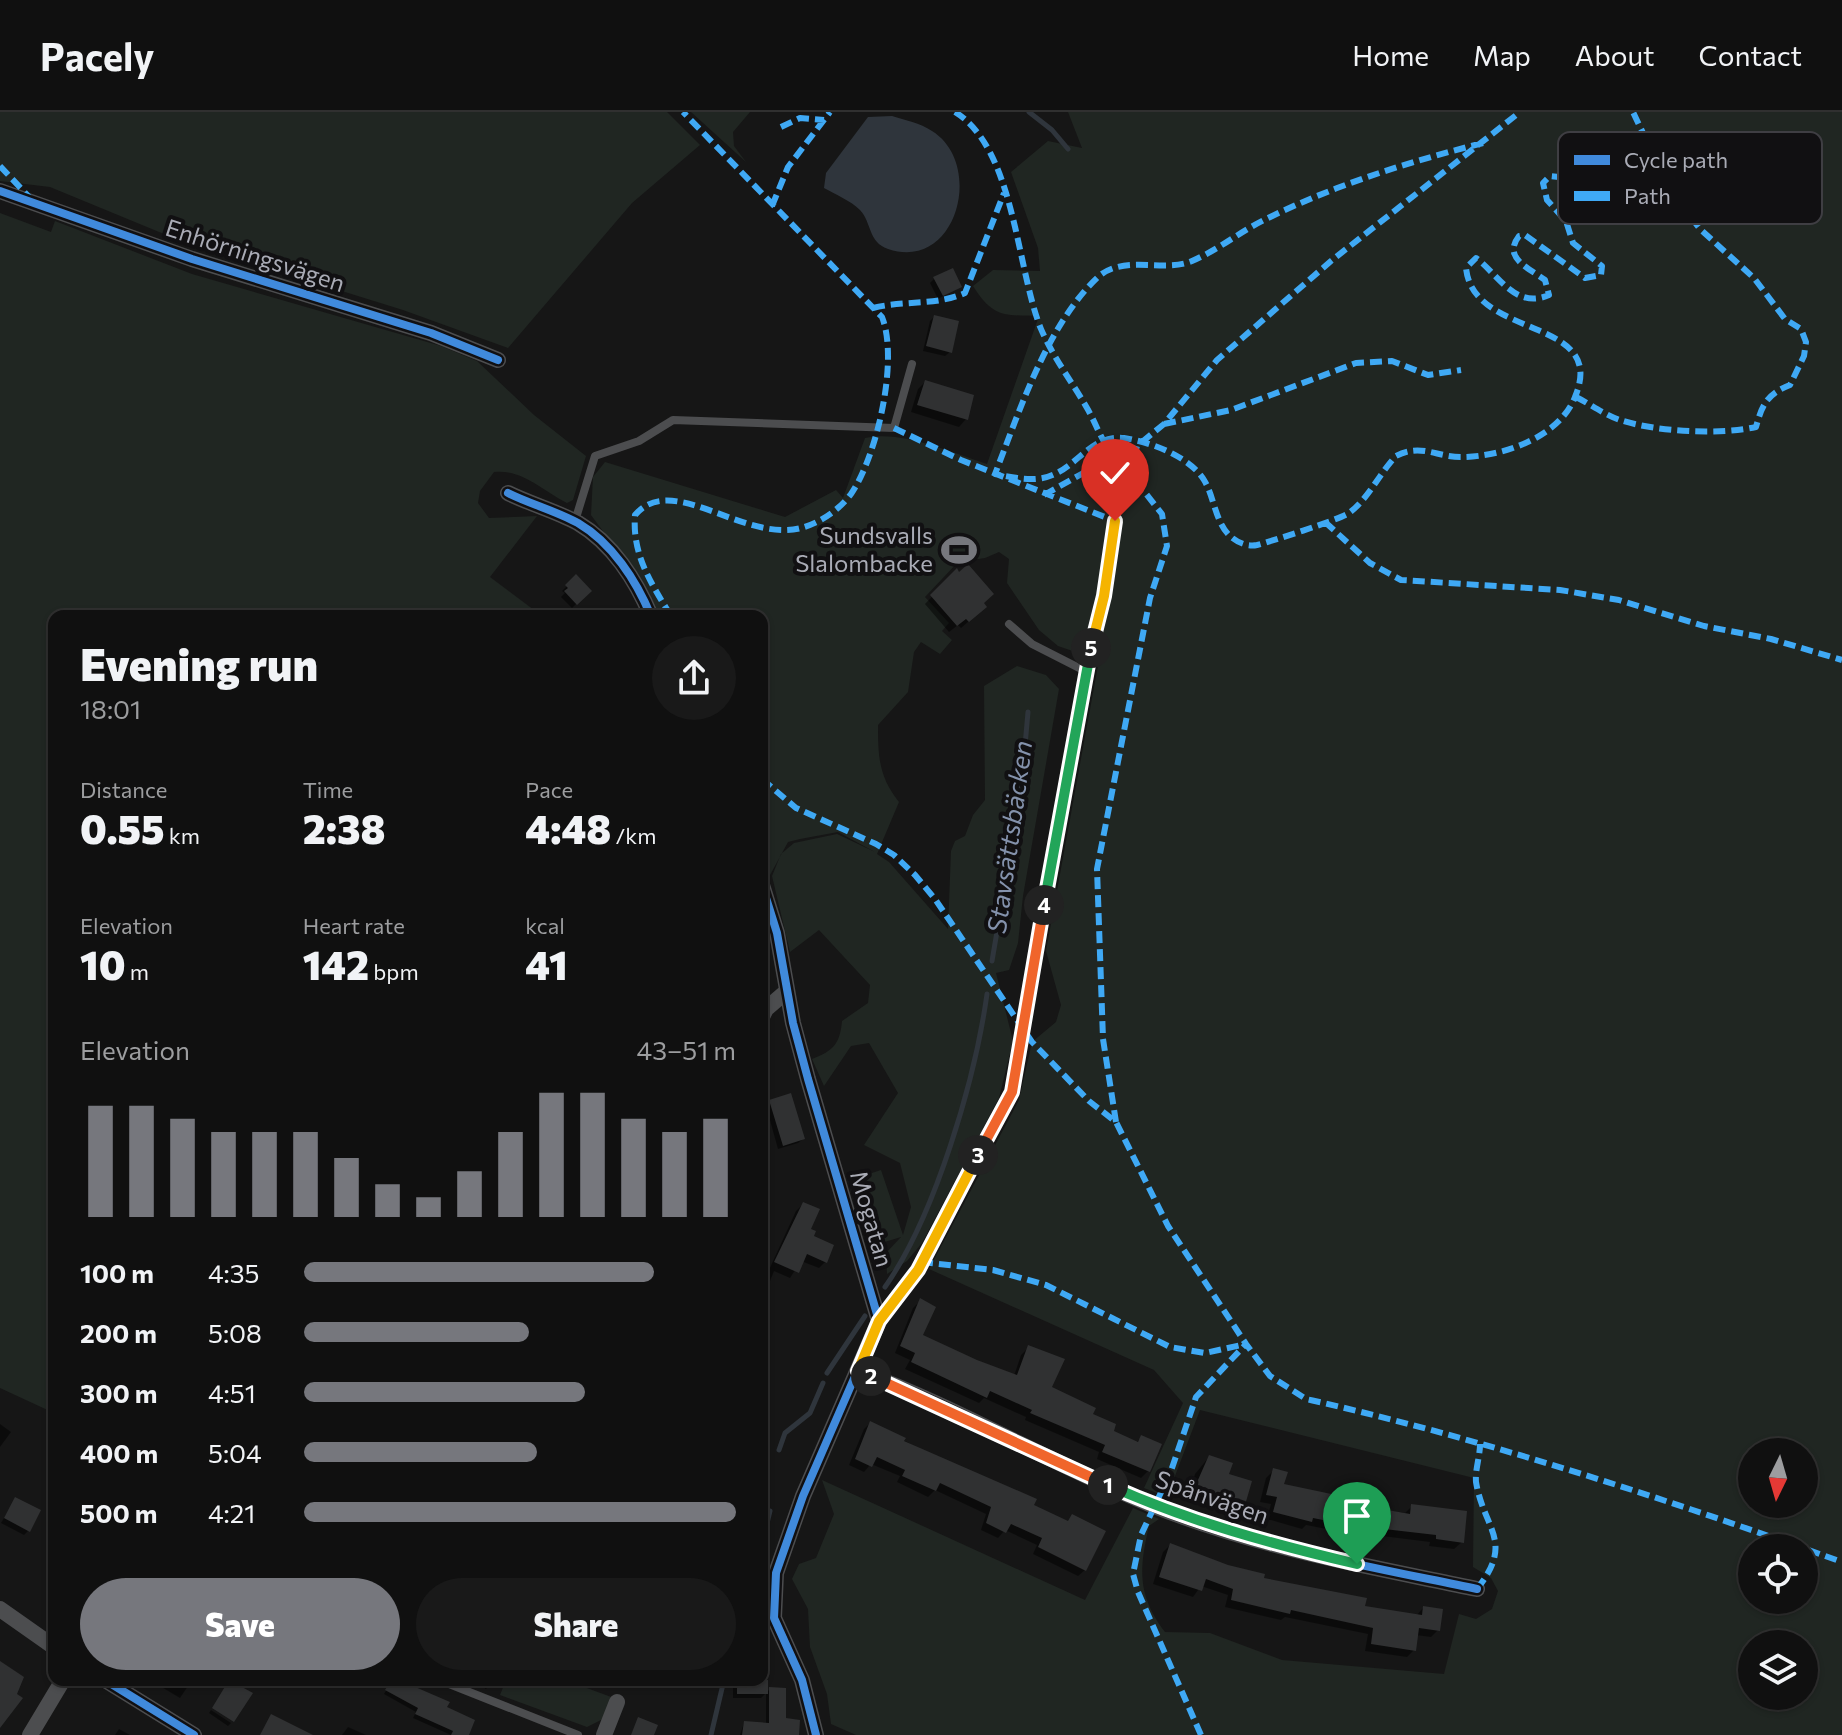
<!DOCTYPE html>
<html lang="en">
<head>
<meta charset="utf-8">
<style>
	:root { --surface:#101010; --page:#191919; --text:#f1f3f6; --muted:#9c9d9f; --line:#303030; --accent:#76777d }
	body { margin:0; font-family:Commissioner,sans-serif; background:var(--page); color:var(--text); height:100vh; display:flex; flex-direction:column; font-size:30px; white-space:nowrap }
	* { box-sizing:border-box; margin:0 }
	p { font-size:26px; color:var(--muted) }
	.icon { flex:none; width:44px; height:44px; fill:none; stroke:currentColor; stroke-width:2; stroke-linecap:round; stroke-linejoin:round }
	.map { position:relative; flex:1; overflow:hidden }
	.sheet { position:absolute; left:48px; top:498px; width:720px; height:1076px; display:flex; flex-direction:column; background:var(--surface); border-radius:16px; box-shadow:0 2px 6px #0004,0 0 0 2px var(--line) }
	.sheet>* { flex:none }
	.needle { width:52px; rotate:185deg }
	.fabs { position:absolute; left:1738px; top:1326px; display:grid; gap:16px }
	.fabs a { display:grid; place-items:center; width:80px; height:80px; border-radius:50%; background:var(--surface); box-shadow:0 2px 6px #0004,0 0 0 2px var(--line); font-size:40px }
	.pin { position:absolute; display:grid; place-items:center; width:68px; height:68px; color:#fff; margin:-82px -34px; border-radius:50% 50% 50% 0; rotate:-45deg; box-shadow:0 0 8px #0007 }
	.pin .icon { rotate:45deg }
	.km { position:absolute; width:40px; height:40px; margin:-20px; border-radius:50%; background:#222; color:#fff; font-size:22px; line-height:40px; text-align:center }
	.round { display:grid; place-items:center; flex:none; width:84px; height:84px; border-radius:42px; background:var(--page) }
	.headline { display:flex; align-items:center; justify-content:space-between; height:136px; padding:0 32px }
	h1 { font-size:44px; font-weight:800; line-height:60px }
	.figures { display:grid; grid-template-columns:repeat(3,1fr); gap:12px; height:136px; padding:8px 32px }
	.figures div { display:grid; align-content:center }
	.figures b { font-size:40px; font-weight:800 }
	.figures small { font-size:22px; font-weight:400 }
	.figures p { font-size:22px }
	.chart { height:224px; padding:16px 32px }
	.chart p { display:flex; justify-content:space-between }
	.chart svg { width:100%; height:144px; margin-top:8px; stroke:var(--accent); stroke-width:6 }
	.cta { display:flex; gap:16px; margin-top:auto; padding:16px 32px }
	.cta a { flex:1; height:92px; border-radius:48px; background:var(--accent); color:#fff; font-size:32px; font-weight:800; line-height:92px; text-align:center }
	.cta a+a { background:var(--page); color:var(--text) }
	ul { padding:0 32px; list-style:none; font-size:26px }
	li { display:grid; grid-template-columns:128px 96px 1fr; align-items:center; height:60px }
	li i { height:20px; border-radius:10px; background:var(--accent) }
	header { display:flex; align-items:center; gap:48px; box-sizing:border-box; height:112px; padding:0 40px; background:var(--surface); border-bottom:2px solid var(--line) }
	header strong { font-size:38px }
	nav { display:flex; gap:44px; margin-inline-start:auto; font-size:28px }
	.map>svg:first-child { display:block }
	.green { fill:#202622; fill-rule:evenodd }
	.water { fill:#2f353c }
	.shadow { fill:#0007 }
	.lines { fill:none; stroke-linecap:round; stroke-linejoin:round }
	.stream { stroke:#2f353c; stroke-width:5 }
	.building { fill:#303132 }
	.lane { stroke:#4c4d4f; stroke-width:8 }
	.street { stroke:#4c4d4f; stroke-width:16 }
	.quiet { stroke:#3fa9f5; stroke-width:6; stroke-dasharray:12 6; stroke-linecap:butt }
	.cycleway-casing { stroke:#111012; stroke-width:13 }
	.cycleway { stroke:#408adc; stroke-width:8 }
	.split-1-casing { stroke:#fff; stroke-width:16 }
	.split-2-casing { stroke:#fff; stroke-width:16 }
	.split-3-casing { stroke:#fff; stroke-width:16 }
	.split-4-casing { stroke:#fff; stroke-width:16 }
	.split-5-casing { stroke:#fff; stroke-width:16 }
	.split-6-casing { stroke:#fff; stroke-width:16 }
	.split-1 { stroke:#22a559; stroke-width:10 }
	.split-2 { stroke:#f0652b; stroke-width:10 }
	.split-3 { stroke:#f5b400; stroke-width:10 }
	.split-4 { stroke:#f0652b; stroke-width:10 }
	.split-5 { stroke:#22a559; stroke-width:10 }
	.split-6 { stroke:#f5b400; stroke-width:10 }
	.labels { text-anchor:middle; stroke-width:8; stroke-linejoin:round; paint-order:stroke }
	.street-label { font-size:24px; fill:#a9abb5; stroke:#111012 }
	.poi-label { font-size:24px; fill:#a9abb5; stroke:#111012; text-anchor:end }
	.water-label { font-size:26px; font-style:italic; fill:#8492ac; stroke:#111012 }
	.key { fill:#111012; stroke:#3f3e43; stroke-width:2 }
	.key-label { font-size:22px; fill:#a9abb5 }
</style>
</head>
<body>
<header>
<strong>Pacely</strong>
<nav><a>Home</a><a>Map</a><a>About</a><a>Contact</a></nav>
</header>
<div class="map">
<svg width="1842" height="1623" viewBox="0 0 1842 1623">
	<rect width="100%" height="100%" fill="#161616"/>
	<path class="green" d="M0,0H667L700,33L632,91L508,236L403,198L181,129L50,75L0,69Z
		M691,0H750L733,20L734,34L746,50Z
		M1068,0H1842V1623H856L831,1612L827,1582L810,1535L808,1497L792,1467L799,1452L816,1446L834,1402L822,1368L1085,1488L1133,1396L1159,1407L1149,1414C1139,1457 1137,1483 1165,1520L1210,1521L1282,1548L1444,1562L1459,1502L1476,1507L1492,1497L1498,1479L1491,1466L1473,1455L1474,1366L1200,1298L1167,1385L1144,1376L1183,1291L1154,1258L929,1157L1019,988L1032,930L1056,910L1061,893L1046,839L1099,548L1058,534L1039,518L1007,471L1009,447L999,440L985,446L958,450L925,485L949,511L942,519L952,528L940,542L921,530L914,540L908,580L878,613C878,645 879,665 899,690L877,742L889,750L948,817L951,739L955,729L965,724L973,703L985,688L984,574L1017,554L1046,563L1059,577L1023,784L1018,831L1009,858L996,861L1013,929L999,986L922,1131L907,1149L887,1162L886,1141L901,1125L878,1132L857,1066L881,1058L903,1123L911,1095L900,1051L864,1033L898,981L869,931L851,934L824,974L812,947C833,939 840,932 842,909L868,891L870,873L819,818L790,840L772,764L781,742L794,731L837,722L875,740L838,720L800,727L788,730L770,763L762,745V504H659L650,483L591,403L593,365L605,350L785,405L836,378L843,386L865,326C903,318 951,341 987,352L1039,204C1004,203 993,206 973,174L993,158L1040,159L1038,136L1011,60L1048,29L1082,36ZM1752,1340H1804V1392H1752ZM1752,1436H1804V1488H1752ZM1752,1532H1804V1584H1752Z
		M0,101L51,120L55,109L192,162L441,234L477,249L534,303L586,344L573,388L567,391C543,379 523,357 494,360L480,379L478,391L489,406L537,404L490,465L542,504H54V1301L0,1276Z
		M506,1568H565L614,1586L603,1607L587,1615L500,1583Z"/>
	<path class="water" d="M892,4C905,8 920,11 932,19C985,52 957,160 888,137C868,130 872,111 860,98C851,89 835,82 824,76L826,61L868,5Z"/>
	<path class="shadow" d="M934,167L960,174L938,187L930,171Z
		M934,205L950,240L945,244L923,239L930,209Z
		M925,270L966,307L959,315L911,300L918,277Z
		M957,459L981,492L977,502L961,516L958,513L949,520L925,492Z
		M576,465L589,479L572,496L561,485L565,481L562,479Z
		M770,990L803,1027L798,1031L778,1037L766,994Z
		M803,1092L811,1126L825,1150L819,1156L801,1149L790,1166L774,1159L762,1189V1158L768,1160L796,1099Z
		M920,1189V1224L1014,1264L1021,1243L1028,1236L1049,1276L1111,1320L1136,1331L1142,1325L1148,1359L1141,1366L1097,1347L1099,1340L1025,1308L1026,1305L984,1286L979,1291L905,1257L910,1248L895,1241L913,1196Z
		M870,1311L1031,1394L1085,1458L1078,1464L1033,1442L1037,1433L1005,1418L998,1426L981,1418L986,1402L935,1378L928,1385L897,1370L900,1364L871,1352L864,1360L849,1353L864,1317Z
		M0,1312L11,1320L0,1335Z
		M1209,1345L1227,1363L1243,1392L1235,1399L1188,1384L1195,1362Z
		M1274,1358L1282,1373L1352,1393L1405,1401L1412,1394L1462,1430L1454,1437L1429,1434L1430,1430L1382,1424L1373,1432L1341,1426L1342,1420L1306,1413L1302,1417L1267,1407L1271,1392L1260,1390L1266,1366Z
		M16,1387L28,1419L24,1423L1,1411Z
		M1170,1433L1261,1468L1363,1496L1416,1504L1423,1496L1438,1518L1431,1525L1416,1523L1414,1538L1407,1545L1365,1539L1368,1522L1285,1505L1281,1508L1225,1495L1228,1483L1201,1474L1193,1485L1153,1472L1163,1440Z
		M762,1558H766V1581L761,1586H733V1568H762Z
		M150,1568H192L180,1586Z
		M392,1568H405L403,1572L466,1623H451L413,1606L416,1600L384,1582Z
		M472,1568H493L486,1577Z
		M770,1577L784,1608L797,1623H740L744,1611L766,1613V1581Z
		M211,1598L231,1611L228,1614L209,1601Z
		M348,1615L366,1623H342Z
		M119,1617L130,1623H115Z"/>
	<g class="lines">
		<path class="stream" d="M1029,0L1052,18L1068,37
			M992,849L1021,679L1028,600
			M885,1175C935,1104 975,968 987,882
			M827,1261L865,1204
			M779,1338L785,1321L810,1301L823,1271
			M762,1432L770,1399
			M711,1623L724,1568"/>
	</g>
	<path class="building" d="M953,156L962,175L943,184L933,165Z
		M934,203L959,209L952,241L926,234Z
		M925,268L974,283L968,308L917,293Z
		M968,452L994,482L984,491L987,495L969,510L966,507L957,514L930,483L957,456L959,460Z
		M576,462L592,479L577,493L564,479L568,476L565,473Z
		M791,981L805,1027L783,1034L769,988Z
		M803,1090L820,1097L811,1117L816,1119L814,1124L834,1133L827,1151L807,1142L799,1161L774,1150Z
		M920,1186L936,1195L923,1223L977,1248L1017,1263L1028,1233L1065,1247L1052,1275L1096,1296L1093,1302L1116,1312L1114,1319L1138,1330L1141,1323L1162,1332L1150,1360L1102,1340L1105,1333L1030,1301L1032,1298L990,1279L987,1286L911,1250L915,1241L900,1234Z
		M870,1309L906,1326L904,1329L1037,1387L1034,1393L1068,1409L1072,1402L1106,1419L1086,1459L1038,1435L1042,1426L1011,1412L1006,1421L986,1411L991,1395L940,1371L936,1379L902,1364L905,1358L877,1345L872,1355L855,1347Z
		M1209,1343L1233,1351L1229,1362L1252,1369L1245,1393L1194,1377Z
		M1273,1356L1288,1360L1284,1372L1355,1387L1354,1392L1410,1402L1411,1392L1467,1399L1464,1431L1436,1427V1423L1384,1417L1383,1426L1347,1419L1348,1413L1313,1406L1312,1410L1273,1400L1277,1385L1266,1383Z
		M15,1385L41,1398L30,1420L4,1406Z
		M1170,1431L1228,1453L1265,1462L1264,1466L1367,1486L1365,1494L1422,1503L1423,1494L1443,1497L1440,1519L1419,1516L1416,1539L1371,1532L1373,1516L1291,1498L1290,1502L1231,1488L1233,1477L1206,1467L1202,1479L1159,1465Z
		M0,1549L24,1565L17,1582L23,1586L0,1616Z
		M229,1568L253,1581L234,1610L212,1596Z
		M391,1568H399L450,1590L447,1595L475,1608L469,1623H451L453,1619L415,1602L418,1596L385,1578Z
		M737,1568H768V1582H737Z
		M769,1575L786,1576V1606L800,1608L799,1623H742L744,1609L769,1611Z
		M271,1602L313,1623H260Z
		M638,1605L658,1613L654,1623H631Z"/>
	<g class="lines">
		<path class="lane" d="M575,409L595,344L639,329L673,308L894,316L912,252
			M1009,512L1032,532L1085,559
			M880,1209L918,1158L1012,980L1085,559L1104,484L1115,409
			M439,1568L578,1623"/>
		<path class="street" d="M0,79L192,147L431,221L498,248
			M508,381C530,392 556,399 578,411C612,431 636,468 651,504
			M762,773L777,821L793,911L808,967L879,1209L803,1384L776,1461L774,1506L802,1568L816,1623
			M762,905L766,897L787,879
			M858,1259C959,1296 1053,1353 1152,1393C1256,1435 1367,1454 1477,1477
			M0,1497L54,1535
			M105,1568L194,1623
			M30,1623L63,1568
			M604,1623L617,1590"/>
		<path class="quiet" d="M955,0C1015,37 1016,155 1041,217C1053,245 1072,270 1087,296C1097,313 1101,329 1114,344
			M781,15L800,6L824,8
			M1483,31C1408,50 1335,73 1266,107C1241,119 1218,138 1192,149C1163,161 1124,142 1098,165C1047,213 1020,298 995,362C1016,366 1036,371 1055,362C1079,351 1094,322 1124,326C1150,330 1189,344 1204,368C1214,384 1215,409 1229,423C1236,430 1247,435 1257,433C1269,430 1341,407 1349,401C1369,386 1379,362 1396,344C1421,331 1436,345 1461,345C1501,345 1559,326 1575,285C1609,204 1473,228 1466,156L1476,146C1498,162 1515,198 1549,183L1545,168C1529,156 1502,146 1519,124L1525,123L1585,166L1601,163L1602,154L1573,131L1566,109L1547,88L1543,71L1550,64L1559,65L1582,83L1602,82L1605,69L1584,41L1588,27L1596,30L1608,49L1650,71H1658L1660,57L1633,0
			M0,54L30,86
			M772,94L788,55L830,0
			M873,196C905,188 936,194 965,181L1004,81
			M1576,285C1590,292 1605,303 1620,308C1657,320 1718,323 1756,315C1762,293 1767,282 1790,273L1804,244L1806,230L1801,217L1785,207L1754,166L1700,117L1660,64
			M1164,312L1231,298L1356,251L1392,249L1428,263L1461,258
			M894,316L961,348L1115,409L1137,334L1164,312L1217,248L1331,149L1520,0
			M1044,383L1121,340
			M1325,410L1370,451L1401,468L1560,478L1619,488L1704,514L1771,527L1842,548
			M671,504C651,471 632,443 635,403C672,359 744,431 801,416C820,411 839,398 851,382C877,344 899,248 882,205L683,0
			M762,667L796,696L876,732L894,743L915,763L935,787L1032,930L1089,989L1116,1010L1168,1114L1246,1232L1270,1264L1306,1287C1488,1328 1666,1387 1842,1450
			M762,679V696
			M1116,1010L1103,927L1097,757L1150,486L1167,434L1162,402L1128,359
			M921,1150L993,1158L1046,1173L1170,1235L1205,1241L1246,1232
			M1477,1477C1515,1429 1484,1418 1476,1370C1475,1357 1480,1345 1480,1332
			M1201,1623L1138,1480L1133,1462L1141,1423L1171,1359L1196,1285L1246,1232"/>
		<g class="cycleway-casing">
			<path id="cycleway" d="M0,79L192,147L431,221L498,248
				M508,381C530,392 556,399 578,411C612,431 636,468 651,504
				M762,773L777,821L793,911L808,967L879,1209L803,1384L776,1461L774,1506L802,1568L816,1623
				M858,1259C959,1296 1053,1353 1152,1393C1256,1435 1367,1454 1477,1477
				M105,1568L194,1623"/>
		</g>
		<use href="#cycleway" class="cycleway"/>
	</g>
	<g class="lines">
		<g class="split-1-casing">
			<path id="split-1" d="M1108,1373C1188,1409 1271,1432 1357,1452"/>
		</g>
		<g class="split-2-casing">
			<path id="split-2" d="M871,1264L1108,1373"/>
		</g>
		<g class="split-3-casing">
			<path id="split-3" d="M871,1264L858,1259L879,1209L918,1158L978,1043"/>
		</g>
		<g class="split-4-casing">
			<path id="split-4" d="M978,1043L1012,980L1044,793"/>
		</g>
		<g class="split-5-casing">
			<path id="split-5" d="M1044,793L1091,536"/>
		</g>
		<g class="split-6-casing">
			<path id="split-6" d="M1091,536L1104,484L1115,409"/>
		</g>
		<use href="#split-1" class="split-1"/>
		<use href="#split-2" class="split-2"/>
		<use href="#split-3" class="split-3"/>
		<use href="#split-4" class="split-4"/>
		<use href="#split-5" class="split-5"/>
		<use href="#split-6" class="split-6"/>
	</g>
	<defs>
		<g id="stadium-bare" transform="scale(2.76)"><path d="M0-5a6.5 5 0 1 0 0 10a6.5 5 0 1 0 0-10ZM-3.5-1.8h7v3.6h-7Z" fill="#76777d" stroke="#111012" stroke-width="2.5" paint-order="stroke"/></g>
	</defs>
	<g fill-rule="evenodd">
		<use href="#stadium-bare" x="959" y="438"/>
	</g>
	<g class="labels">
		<g class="street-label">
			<text transform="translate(255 144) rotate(18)" y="8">Enhörningsvägen</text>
			<text transform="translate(871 1107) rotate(74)" y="8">Mogatan</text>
			<text transform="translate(1212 1386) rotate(19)" y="8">Spånvägen</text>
		</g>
		<g class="poi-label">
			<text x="933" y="432">Sundsvalls<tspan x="933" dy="28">Slalombacke</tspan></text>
		</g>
		<g class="water-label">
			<text transform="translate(1010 725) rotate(-82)" y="9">Stavsättsbäcken</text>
		</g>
	</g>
	<rect x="1558" y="20" width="264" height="92" rx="12" class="key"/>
	<rect x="1574" y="43" width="36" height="10" fill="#408adc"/>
	<rect x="1574" y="79" width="36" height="10" fill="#3fa9f5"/>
	<g class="key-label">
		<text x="1624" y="56">Cycle path</text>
		<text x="1624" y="92">Path</text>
	</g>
</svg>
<div class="fabs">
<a><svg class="needle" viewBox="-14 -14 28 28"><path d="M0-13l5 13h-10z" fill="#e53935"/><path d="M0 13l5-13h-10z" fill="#9c9d9f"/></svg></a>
<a><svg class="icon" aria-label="locate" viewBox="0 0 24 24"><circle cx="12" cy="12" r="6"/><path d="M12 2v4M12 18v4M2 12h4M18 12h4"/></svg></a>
<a><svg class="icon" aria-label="layers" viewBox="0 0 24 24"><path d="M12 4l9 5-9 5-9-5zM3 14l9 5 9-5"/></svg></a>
</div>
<div class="pin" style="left:1357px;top:1452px;background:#1e9e55"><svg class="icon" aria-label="arrive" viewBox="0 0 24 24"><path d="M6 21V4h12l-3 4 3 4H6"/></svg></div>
<div class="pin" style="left:1115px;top:409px;background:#d93025"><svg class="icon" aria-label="check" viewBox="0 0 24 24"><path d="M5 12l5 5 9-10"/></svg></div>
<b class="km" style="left:1108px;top:1373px">1</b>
<b class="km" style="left:871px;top:1264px">2</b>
<b class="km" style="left:978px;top:1043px">3</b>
<b class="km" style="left:1044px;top:793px">4</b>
<b class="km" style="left:1091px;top:536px">5</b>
<section class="sheet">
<div class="headline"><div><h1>Evening run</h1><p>18:01</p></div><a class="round"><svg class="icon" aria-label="share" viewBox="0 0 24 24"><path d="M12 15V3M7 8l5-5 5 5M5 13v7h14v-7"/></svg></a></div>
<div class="figures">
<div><p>Distance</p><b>0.55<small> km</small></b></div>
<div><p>Time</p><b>2:38</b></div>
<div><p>Pace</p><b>4:48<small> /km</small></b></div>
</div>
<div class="figures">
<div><p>Elevation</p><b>10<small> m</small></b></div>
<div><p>Heart rate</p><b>142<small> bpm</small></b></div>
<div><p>kcal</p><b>41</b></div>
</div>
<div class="chart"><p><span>Elevation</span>43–51 m</p>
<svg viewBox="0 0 160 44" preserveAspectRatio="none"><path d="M5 44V10M15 44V10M25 44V14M35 44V18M45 44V18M55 44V18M65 44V26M75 44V34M85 44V38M95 44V30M105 44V18M115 44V6M125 44V6M135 44V14M145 44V18M155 44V14"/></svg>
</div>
<ul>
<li><b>100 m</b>4:35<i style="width:81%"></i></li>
<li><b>200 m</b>5:08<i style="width:52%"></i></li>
<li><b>300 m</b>4:51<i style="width:65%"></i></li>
<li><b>400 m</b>5:04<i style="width:54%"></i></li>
<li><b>500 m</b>4:21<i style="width:100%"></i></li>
</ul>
<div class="cta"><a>Save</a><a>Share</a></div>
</section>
</div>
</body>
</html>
